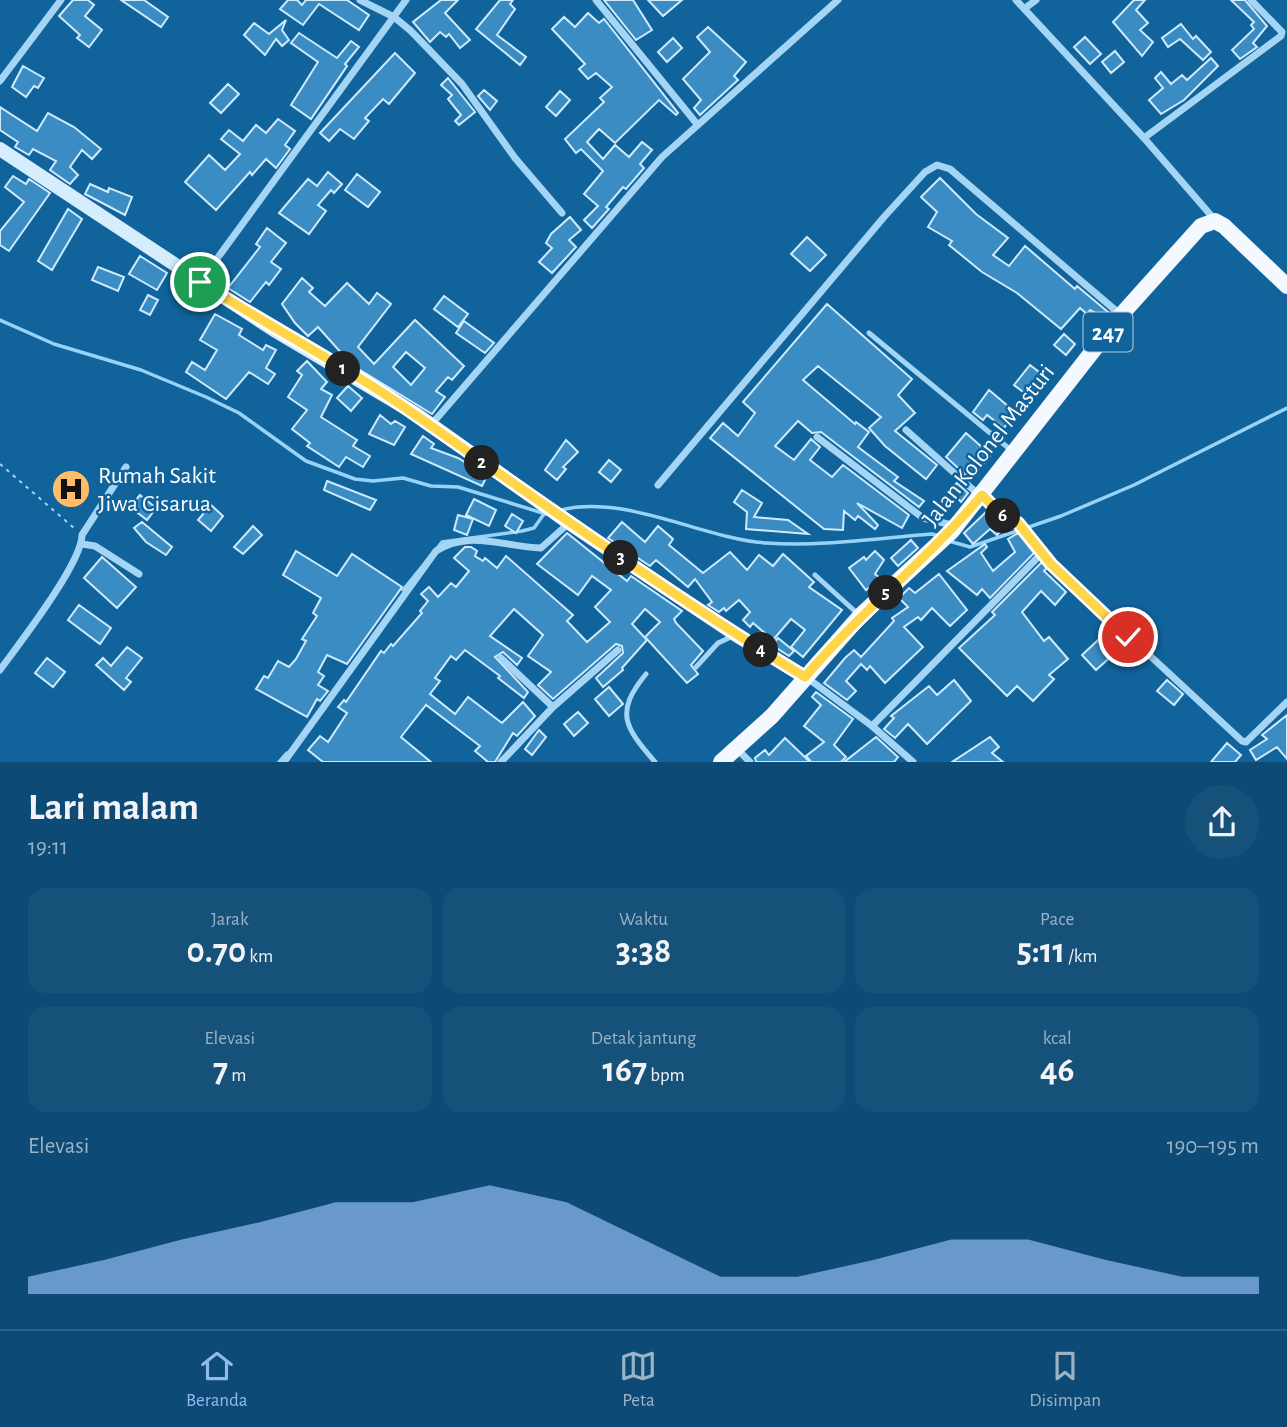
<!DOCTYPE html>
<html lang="id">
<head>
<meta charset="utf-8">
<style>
	:root { --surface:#0d4a75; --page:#16517a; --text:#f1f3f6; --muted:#9ab3c5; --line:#2d6287; --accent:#90b9f0 }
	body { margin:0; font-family:"Alegreya Sans",sans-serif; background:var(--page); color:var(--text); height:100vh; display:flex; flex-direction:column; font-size:26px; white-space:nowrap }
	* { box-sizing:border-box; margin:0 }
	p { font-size:23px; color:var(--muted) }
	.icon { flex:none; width:38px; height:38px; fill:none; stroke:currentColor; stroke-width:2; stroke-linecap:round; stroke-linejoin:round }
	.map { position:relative; height:762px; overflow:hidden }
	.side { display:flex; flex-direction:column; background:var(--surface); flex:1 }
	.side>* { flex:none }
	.pin { position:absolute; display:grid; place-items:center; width:60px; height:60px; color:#fff; margin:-30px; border:4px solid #fff; border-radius:50%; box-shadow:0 2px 7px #0007 }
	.km { position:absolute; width:35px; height:35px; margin:-18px; border-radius:50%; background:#222; color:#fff; font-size:19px; line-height:35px; text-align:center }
	.round { display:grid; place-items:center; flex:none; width:74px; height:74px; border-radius:37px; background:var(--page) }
	.head { display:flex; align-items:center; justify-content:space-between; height:119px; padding:0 28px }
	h1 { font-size:38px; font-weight:700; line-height:52px }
	.figures { display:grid; grid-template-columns:repeat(3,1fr); gap:10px; height:119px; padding:7px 28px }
	.figures div { display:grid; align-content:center; border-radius:18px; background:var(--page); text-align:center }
	.figures b { font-size:35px; font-weight:700 }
	.figures small { font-size:19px; font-weight:400 }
	.figures p { font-size:19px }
	.chart { height:196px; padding:14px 28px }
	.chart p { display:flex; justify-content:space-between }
	.chart svg { width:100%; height:126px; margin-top:7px; fill:var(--accent); opacity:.7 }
	.dock { display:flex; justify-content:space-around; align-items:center; height:98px; border-top:2px solid var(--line); background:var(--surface); font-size:19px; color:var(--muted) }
	.dock a { display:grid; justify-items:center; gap:4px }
	.dock .current { color:var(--accent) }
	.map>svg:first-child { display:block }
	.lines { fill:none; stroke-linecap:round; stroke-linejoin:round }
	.stream { stroke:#97d3f8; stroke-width:3.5 }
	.building { fill:#3a8cc3; stroke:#ceebfe; stroke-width:2; fill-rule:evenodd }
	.path { stroke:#a5d5f4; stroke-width:2; stroke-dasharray:3.5 5; stroke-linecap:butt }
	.lane { stroke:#a5d5f4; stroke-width:5 }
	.street { stroke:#a5d5f4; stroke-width:7 }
	.secondary { stroke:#d6edfd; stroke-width:14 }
	.primary { stroke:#f3f9ff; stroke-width:16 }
	.route-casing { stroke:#fff; stroke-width:14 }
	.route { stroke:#ffd54a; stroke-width:9 }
	.labels { text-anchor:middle; stroke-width:5; stroke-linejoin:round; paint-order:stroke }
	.shield { fill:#11639c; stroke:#b8d0e1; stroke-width:2 }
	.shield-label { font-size:23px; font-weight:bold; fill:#fff }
	.street-label { font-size:24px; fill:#fff; stroke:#11639c }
	.poi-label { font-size:24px; fill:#fff; stroke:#11639c; text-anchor:start }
</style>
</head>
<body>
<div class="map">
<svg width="1287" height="762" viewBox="0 0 1287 762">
	<rect width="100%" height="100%" fill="#11639c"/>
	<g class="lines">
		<path class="stream" d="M0,320L54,344L141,370L206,397L239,413L306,461L355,479L373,481L403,478L431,486L458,487L546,514
			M561,510C626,494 701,538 766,543C821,547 878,538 932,534L939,536
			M949,541L970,547L1061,516L1134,485L1287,408
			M403,590L442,542L522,531L534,528L544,514
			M279,762L287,753"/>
	</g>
	<path class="building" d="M73,0H88L94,5L85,16L102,30L89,47L77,38L80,35L59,16Z
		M121,0H144L168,17L161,27Z
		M288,0H297L302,5L306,0H347L369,15L359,30L319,4L303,25L280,9Z
		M441,0H458L445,13L470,40L460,48L449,34L446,37L440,32L430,42L413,22Z
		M500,0H513L510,4L515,9L497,35L526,57L520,65L476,29Z
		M604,0H633L652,30L636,40Z
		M648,0H682L663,16Z
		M1134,0H1145L1136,10L1148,23L1140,30L1153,42L1142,56L1113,22Z
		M1231,0H1245L1267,26L1253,43L1257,47L1240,59L1232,50L1254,29L1251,25L1254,22Z
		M588,13L599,23L604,19L678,113L676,115L659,100L615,143L599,129L587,142L603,159L615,145L629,157L642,142L652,150L640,164L644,168L626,189L623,187L606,207L609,209L592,228L584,220L598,206L584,194L603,171L581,149L576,153L565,139L604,102L600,98L612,87L596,73L588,79L579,69L585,64L552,29L564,17L575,27Z
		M286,20L282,30L289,40L282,46L276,39L265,55L244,35L254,23L269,34Z
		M1181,24L1193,39L1196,36L1211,52L1203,60L1180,39L1168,47L1162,38Z
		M708,27L746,62L734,76L738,80L700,115L694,108L701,100L683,79L710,52L697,37Z
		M299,33L337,58L351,41L359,47L345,64L347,66L311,119L291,105L318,62L291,43Z
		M1085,37L1101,54L1090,64L1074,47Z
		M673,38L682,48L667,62L658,52Z
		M1115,51L1124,62L1111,73L1102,62Z
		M395,53L415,73L389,104L383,99L365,118L369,121L354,139L340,129L329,141L320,133Z
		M1211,58L1218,66L1184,100L1161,114L1149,100L1163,88L1155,78L1161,72L1171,84L1182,75L1187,80Z
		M23,66L44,78L38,88L34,86L26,97L12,87Z
		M448,78L475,112L459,125L455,121L461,115L448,99L452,95L441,85Z
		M228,84L239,94L221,113L210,103Z
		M484,90L497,101L490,110L478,96Z
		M560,91L570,100L556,116L546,107Z
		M0,107L37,131L48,113L74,127L101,149L92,159L82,150L70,167L78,175L70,184L50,170L56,161L33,149L29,155L15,147L18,142L0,130Z
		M278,119L295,131L285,145L290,149L276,168L266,159L252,175L250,172L216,210L185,182L209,155L225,170L240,154L221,139L229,130L243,141L256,125L266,133Z
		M328,172L342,184L334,193L331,190L318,205L326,211L309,234L279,213L308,179L317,186Z
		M357,174L380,192L368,207L345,190Z
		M13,176L26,184L29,179L50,193L9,251L0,245V231L24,202L5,187Z
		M940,178L976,214L1008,238L993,255L1009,266L1025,246L1075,289L1077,286L1108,312L1105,318L1090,310L1087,314L1080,308L1061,329L1017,293L982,272L949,245L952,241L928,227L937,212L921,197Z
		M90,184L108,192L109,188L132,197L125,215L85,194Z
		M68,209L82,219L52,270L38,261Z
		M570,217L581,230L569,240L576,247L552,273L539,262L552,248L546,243L551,234Z
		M267,228L286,243L271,262L281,269L269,285L266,282L250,302L228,288L260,247L256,244Z
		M807,237L826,255L810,271L791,254Z
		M140,256L167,273L157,290L129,274Z
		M98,267L124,277L118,291L92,280Z
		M302,278L313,288L309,292L325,306L347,283L369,304L377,293L391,304L358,347L374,364L415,320L464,366L452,380L448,377L436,391L445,397L432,414L352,365L318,327L308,336L295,323L282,304ZM406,352L425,368L411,385L393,367Z
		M148,295L158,300L150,315L140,310Z
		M444,296L468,314L458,327L434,309Z
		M827,304L912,379L898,395L915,413L895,431L937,465L926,479L885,446L869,428L881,417L818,366L803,380L855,424L856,422L869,432L858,447L898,477L894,481L924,501L919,507L821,432L812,433L798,421L775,446L794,460L811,439L820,447L810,460L832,477L843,465L909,515L902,528L857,503L878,525L875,529L858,516L855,520L844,511L843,530L824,529L710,438L723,423L738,436L755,413L743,402Z
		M215,314L242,329L239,335L263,350L266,345L276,350L266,368L275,374L268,384L249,372L226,399L186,372L192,362L205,370L217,350L200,340Z
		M464,321L494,343L485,353L456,333Z
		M1064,334L1075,344L1066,355L1054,345Z
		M307,361L327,382L321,389L332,395L321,417L357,440L353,446L370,456L363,467L346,457L339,467L307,446L310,443L292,429L307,410L288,397L302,375L297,371Z
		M1030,365L1048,379L1032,399L1014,385Z
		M348,386L362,398L351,411L337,398Z
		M989,390L1015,412L1004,428L987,415L983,420L973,412Z
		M380,415L391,424L395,421L405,427L394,445L369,434Z
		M966,433L991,455L970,479L946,457Z
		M423,436L434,444L431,448L458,458L487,476L482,486L411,454Z
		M566,440L578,452L563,467L566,469L557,480L545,470Z
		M609,460L621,470L611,482L599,472Z
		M327,481L376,500L370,510L324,490Z
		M957,483L968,493L961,502L950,490Z
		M742,490L762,503L754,517L788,520L808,534L746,529L747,512L734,502Z
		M140,495L156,508L147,520L130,507Z
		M474,499L496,510L489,526L466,515Z
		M211,505L223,516L211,531L198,520Z
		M987,511L1006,525L997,535L990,529L973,544L964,533Z
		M512,514L523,521L516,533L505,526Z
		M458,515L473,519L467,535L454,530Z
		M142,522L172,547L166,555L146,542L134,528Z
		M622,522L645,542L658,526L673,539L669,545L703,573L730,552L747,570L759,555L773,566L783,554L814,582L809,587L842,610L803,657L791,647L805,630L791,619L773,640L753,623L750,627L743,620L750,612L739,600L726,611L724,608L719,612L708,605L712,602L695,579L688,587L656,560L650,566L608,538Z
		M253,526L262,535L243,554L234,547Z
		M567,533L627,581L631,576L682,611L674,619L676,623L703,651L691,665L698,674L687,683L645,637L660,622L645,609L632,624L647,640L622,668L623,670L603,687L596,678L623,653L622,646L616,644L553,699L538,685L551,672L528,656L543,635L514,609L490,636L522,658L517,665L503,652L495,657L528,692L524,698L498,678L500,676L465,650L456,660L451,656L435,678L440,681L430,694L455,714L468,697L502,723L523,702L535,716L517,736L513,733L495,762H488L475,751L480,746L426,705L401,737L431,762H323L308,750L320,736L328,742L347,713L338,707L344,700L346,702L381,651L384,653L391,644L393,646L422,613L420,611L428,601L421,594L429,587L438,597L451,583L456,587L469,571L454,558L465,547H471L477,551L475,556L483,561L485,558L497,568L506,556L573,615L567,621L587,642L610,622L595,607L611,590L592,576L578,595L537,564Z
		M1018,533L1034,553L990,598L982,589L977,595L947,571L985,544L987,547L981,553L993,571L1015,552L1008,539Z
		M911,540L918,548L898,566L891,558Z
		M296,551L337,576L352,554L402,587L347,664L327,655L318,672L324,676L318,685L328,691L320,701L317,699L307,717L256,689L264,676L268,678L278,661L289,667L296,659L306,641L302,639L317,616L313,613L321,598L283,575Z
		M875,551L884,560L875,574L881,579L866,590L849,568L864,557L866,560Z
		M102,557L136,587L117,608L84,578Z
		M1042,562L1047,568L1044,571L1066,592L1055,605L1041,591L1022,612L1044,641L1049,637L1068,659L1049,675L1054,679L1033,701L1017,686L1007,696L959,648L995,615L992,612Z
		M939,574L967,610L950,626L932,608L921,620L918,617L904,627L923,647L885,683L870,666L867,670L861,664L846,681L856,691L847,700L824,683L845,658L854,650L861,657L894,621L892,618L908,607L899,598L909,588L915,593Z
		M79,605L111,628L100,644L68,620Z
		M1111,628L1126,643L1096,670L1082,655Z
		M778,638L794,651L789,656L772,645Z
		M127,647L142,658L126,678L131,682L124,690L96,665L103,658L111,666Z
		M47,658L65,672L53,687L35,673Z
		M954,680L971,701L927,744L908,724L895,738L884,729L894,718L891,716L929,686L937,695Z
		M1167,680L1183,694L1174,705L1157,691Z
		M609,687L623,704L609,716L595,699Z
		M816,692L853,719L834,745L846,757L841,762H811L806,756L824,742L804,726L821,705L812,697Z
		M578,712L588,723L574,736L564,724Z
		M1287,715V759L1277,747L1256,760L1250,750L1267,739L1262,735Z
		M539,730L546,737L532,755L525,749Z
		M876,737L898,757L894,762H844Z
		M990,737L999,747L992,753L1003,762H952Z
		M785,738L810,762H756L755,758L765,750L769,755Z
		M1227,743L1241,755L1235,762H1211Z"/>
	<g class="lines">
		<path class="path" d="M0,464L74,528"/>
		<path class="lane" d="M869,333L1012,451
			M815,575L858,614
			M696,667L718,643L733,636
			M646,674C614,713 625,727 655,762"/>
		<path class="street" d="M360,0L394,17L411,31L462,84L515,158L562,213
			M596,0L697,124
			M1016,0L1144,138L1215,220
			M1024,9L1036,0
			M0,81L61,0
			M1144,138L1281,36L1282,32L1251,0
			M200,282L406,0
			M431,425L662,157L838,0
			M906,430L1006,519L1018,523L1051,564L1242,741L1246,742L1287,702
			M817,437L923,518L956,526
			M658,485L884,217L925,172L937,165L950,169L1121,315
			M82,544L95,546L139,574
			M501,658L553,707
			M0,670C19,644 82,563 82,535L126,467
			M806,677L872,726L913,762
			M872,726L1041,554
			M737,749L750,762
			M284,762L436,551C471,529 503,547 541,548L569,523
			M501,762L553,707L618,650"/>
		<path class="secondary" d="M0,149L274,330L416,414L569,523L736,635L805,677"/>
		<path class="primary" d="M721,762L772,716L860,616L952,531L1121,315L1201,226L1215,221L1224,226L1287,286"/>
	</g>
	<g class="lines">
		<g class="route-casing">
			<path id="route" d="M200,282C271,328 348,367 417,416C545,505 672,596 805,677C860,612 927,560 982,495L1006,519L1018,523L1051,564L1128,637"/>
		</g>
		<use href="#route" class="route"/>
	</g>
	<defs>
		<g id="hospital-disc" transform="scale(2.0125)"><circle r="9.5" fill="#ffbd69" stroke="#11639c"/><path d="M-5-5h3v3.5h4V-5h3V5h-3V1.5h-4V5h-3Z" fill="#111"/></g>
	</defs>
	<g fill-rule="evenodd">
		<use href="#hospital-disc" x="71" y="489"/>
	</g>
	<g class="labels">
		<rect class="shield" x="1083.5" y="312.5" width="49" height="39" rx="5"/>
		<g class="shield-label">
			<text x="1108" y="340">247</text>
		</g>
		<g class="street-label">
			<text transform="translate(988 445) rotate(-52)" y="8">Jalan Kolonel Masturi</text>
		</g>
		<g class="poi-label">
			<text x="98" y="483">Rumah Sakit<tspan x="98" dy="28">Jiwa Cisarua</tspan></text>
		</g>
	</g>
</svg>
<div class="pin" style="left:200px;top:282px;background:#1e9e55"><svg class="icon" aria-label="arrive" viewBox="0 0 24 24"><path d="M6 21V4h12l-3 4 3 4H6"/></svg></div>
<div class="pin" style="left:1128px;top:637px;background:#d93025"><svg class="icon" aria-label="check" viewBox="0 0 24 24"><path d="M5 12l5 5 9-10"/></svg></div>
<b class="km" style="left:343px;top:369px">1</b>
<b class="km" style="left:482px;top:463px">2</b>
<b class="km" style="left:621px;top:558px">3</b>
<b class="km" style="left:761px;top:650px">4</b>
<b class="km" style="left:886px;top:593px">5</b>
<b class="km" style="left:1003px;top:516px">6</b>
</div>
<section class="side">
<div class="head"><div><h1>Lari malam</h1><p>19:11</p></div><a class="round"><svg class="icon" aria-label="share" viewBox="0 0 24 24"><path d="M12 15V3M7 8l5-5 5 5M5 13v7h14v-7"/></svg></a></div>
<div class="figures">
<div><p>Jarak</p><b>0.70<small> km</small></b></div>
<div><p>Waktu</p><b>3:38</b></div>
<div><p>Pace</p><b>5:11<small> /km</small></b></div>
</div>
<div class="figures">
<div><p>Elevasi</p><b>7<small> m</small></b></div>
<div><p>Detak jantung</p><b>167<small> bpm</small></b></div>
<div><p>kcal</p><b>46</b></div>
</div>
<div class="chart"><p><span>Elevasi</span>190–195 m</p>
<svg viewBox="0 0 160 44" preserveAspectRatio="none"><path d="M0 44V38L10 32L20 25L30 19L40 12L50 12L60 6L70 12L80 25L90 38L100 38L110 32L120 25L130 25L140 32L150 38L160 38V44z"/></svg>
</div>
</section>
<nav class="dock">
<a class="current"><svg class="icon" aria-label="home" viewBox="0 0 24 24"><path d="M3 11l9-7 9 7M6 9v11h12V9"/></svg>Beranda</a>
<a><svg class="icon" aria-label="map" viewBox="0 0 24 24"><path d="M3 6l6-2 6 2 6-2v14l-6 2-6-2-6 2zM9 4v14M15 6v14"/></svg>Peta</a>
<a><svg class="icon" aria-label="saved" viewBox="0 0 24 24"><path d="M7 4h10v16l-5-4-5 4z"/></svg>Disimpan</a>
</nav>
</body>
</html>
